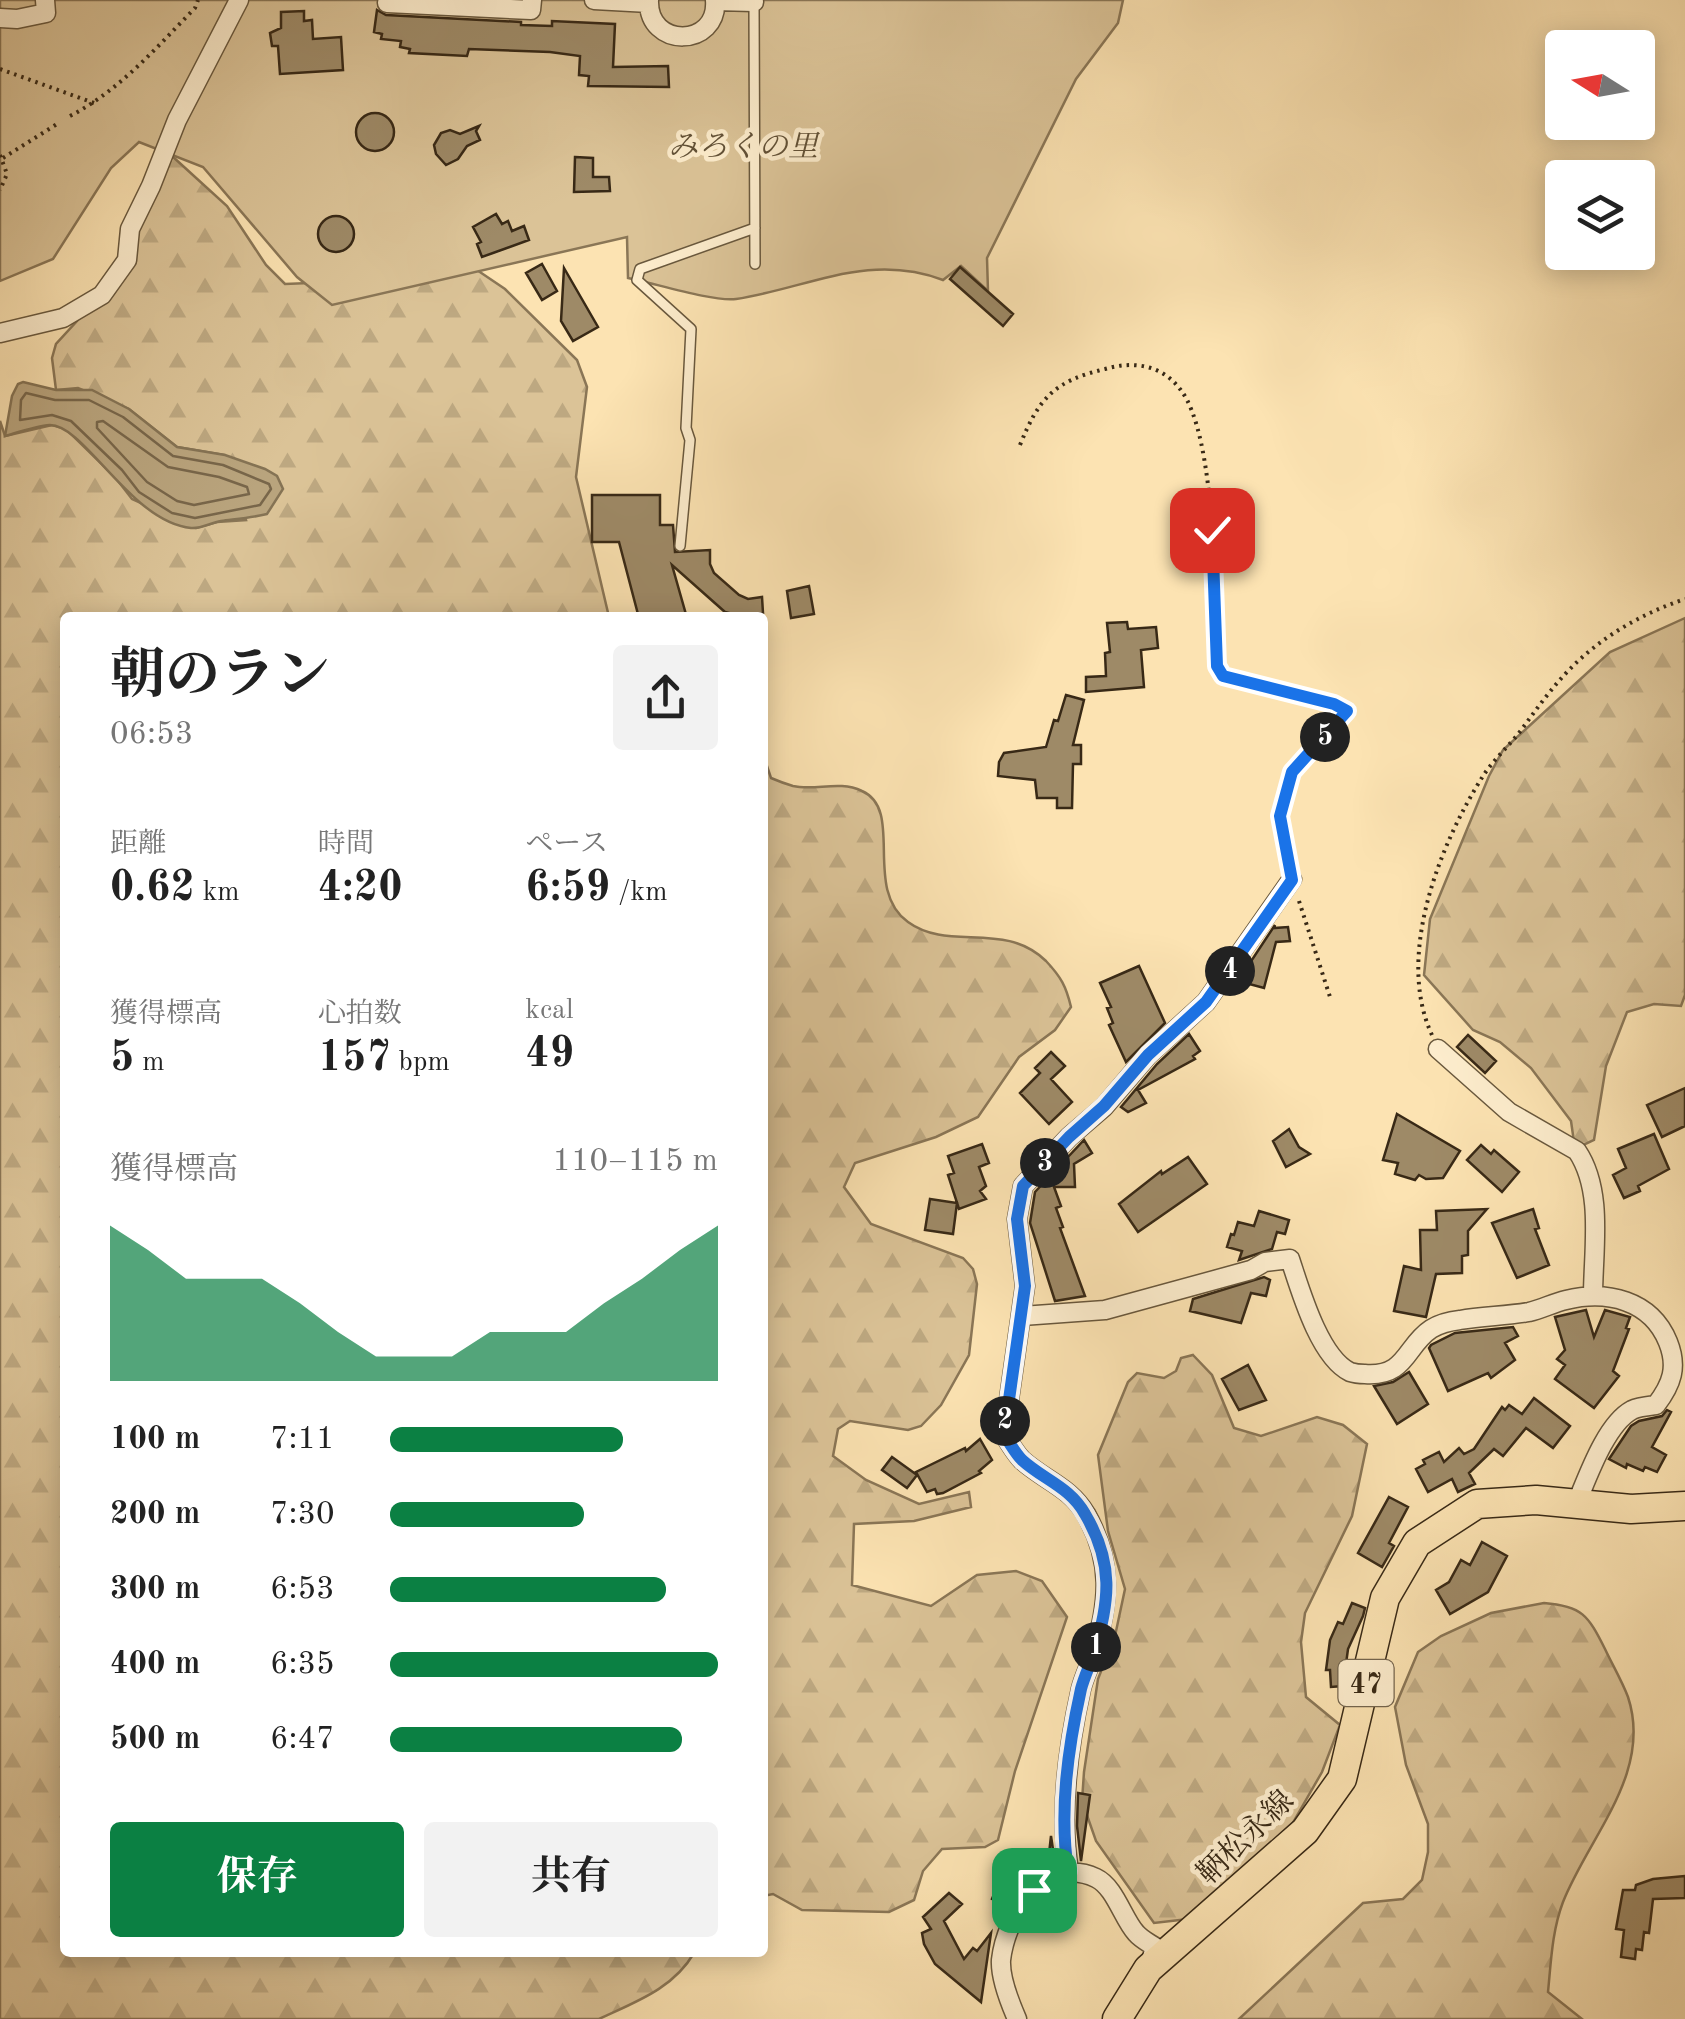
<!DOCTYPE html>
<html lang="ja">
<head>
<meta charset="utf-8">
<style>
	:root { --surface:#fff; --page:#f2f2f2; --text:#222; --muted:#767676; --accent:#0b8043 }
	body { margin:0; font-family:"Old Standard TT","Noto Serif JP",serif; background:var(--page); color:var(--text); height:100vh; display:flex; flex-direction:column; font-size:38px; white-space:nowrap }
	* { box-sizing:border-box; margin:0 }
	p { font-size:32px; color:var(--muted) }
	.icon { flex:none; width:55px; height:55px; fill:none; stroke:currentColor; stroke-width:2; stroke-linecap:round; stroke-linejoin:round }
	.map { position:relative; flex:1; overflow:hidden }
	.sheet { position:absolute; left:60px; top:612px; width:708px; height:1345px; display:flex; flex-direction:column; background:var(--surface); border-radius:10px; box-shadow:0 5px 25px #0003 }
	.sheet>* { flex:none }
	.needle { width:65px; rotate:281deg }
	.controls { position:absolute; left:1545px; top:30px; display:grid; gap:20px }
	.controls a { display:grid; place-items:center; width:110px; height:110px; border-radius:10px; background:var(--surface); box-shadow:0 5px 25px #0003; font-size:50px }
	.pin { position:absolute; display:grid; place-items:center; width:85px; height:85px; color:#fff; margin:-42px; border-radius:20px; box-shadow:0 5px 15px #0006 }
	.km { position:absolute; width:50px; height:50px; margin:-25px; border-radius:50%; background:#222; color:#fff; font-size:28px; line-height:50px; text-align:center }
	.round { display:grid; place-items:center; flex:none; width:105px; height:105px; border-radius:10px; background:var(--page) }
	.head { display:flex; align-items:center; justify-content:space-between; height:170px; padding:0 50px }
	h1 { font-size:55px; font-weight:700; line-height:75px }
	.metrics { display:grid; grid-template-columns:repeat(3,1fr); gap:15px; height:170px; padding:10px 50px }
	.metrics div { display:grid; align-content:center }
	.metrics b { font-size:42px; font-weight:700 }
	.metrics small { font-size:28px; font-weight:400 }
	.metrics p { font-size:28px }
	.chart { height:280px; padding:20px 50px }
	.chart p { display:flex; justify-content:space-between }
	.chart svg { width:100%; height:180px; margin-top:10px; fill:var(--accent); opacity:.7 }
	.button { display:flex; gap:20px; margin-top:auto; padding:20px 50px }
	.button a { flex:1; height:115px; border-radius:10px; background:var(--accent); color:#fff; font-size:40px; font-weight:700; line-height:115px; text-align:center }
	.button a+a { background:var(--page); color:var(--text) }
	ul { padding:0 50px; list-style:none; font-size:32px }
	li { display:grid; grid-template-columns:160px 120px 1fr; align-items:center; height:75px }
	li i { height:25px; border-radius:12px; background:var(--accent) }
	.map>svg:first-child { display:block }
	.forest { fill:url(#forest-firs); stroke:#8a7656; stroke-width:2.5 }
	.green { fill:#dbc397; stroke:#8a7656; stroke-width:2.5 }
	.water { fill:#b9a47d; stroke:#857354; stroke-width:2.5 }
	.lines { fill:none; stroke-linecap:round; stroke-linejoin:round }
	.shore { stroke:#78664a; stroke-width:2.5 }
	.building { fill:#9e8a67; stroke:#382916; stroke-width:2.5 }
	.lane-casing { stroke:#69583d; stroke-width:12 }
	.street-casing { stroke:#69583d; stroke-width:21 }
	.primary-casing { stroke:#382916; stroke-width:31 }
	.path { stroke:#382916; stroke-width:4; stroke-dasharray:2.5 5; stroke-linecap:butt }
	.lane { stroke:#fdedcd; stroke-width:9 }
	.street { stroke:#fdedcd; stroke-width:18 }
	.primary { stroke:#fce3b2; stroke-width:28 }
	.route-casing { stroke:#fff; stroke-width:20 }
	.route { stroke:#1a73e8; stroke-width:12 }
	.labels { text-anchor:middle; stroke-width:9; stroke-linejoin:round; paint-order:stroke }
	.shield { fill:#fdedcd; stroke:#73644d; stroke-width:2.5 }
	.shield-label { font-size:28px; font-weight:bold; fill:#382916 }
	.park-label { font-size:30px; font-style:italic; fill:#615036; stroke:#fdedcd }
	.street-label { font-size:30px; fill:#382916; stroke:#fdedcd }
</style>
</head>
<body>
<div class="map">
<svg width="1685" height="2019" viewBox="0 0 1685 2019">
	<defs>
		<pattern id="forest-firs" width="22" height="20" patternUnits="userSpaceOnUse" patternTransform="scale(2.5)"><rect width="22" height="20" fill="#dbc397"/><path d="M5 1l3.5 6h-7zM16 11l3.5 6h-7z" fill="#bda881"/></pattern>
	</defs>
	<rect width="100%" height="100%" fill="#fce3b2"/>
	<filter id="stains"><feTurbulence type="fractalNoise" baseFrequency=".002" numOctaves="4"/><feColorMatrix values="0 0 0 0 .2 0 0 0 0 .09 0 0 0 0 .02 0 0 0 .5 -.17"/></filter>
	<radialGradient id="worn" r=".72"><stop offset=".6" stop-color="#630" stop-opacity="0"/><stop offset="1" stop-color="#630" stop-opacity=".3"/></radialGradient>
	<path class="forest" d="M172,156L227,206L266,265L285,284L360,281L471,266L505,289L577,360L587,387L576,477L609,617L65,618V1952L694,1953C673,1989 635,2002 599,2019H0V421L5,436L52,425L66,429L115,477L132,499L196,528L217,522L246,520L225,455L177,447L129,409L78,388L56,390L52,358L56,344L77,321L129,241Z
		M1685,618V995L1681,1006L1654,1004L1627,1012L1606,1066L1594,1140L1575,1149L1571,1121L1531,1068L1500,1042L1473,1030L1424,975L1430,919L1489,776L1503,750L1610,652Z
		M762,751L771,778C778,781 786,784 793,786C816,791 839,780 862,791C905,810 862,889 908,922C949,952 1004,920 1046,961C1061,977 1066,986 1071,1007L1055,1030L1019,1057L978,1117L936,1137L855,1163L844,1187L871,1224L963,1258L973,1269L977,1284L969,1355L941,1405L921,1426L908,1430L850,1421L838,1429L833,1456L866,1480L919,1504L969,1492L971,1507L914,1521L854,1524L852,1585L931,1606L977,1575L1016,1571L1042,1581L1067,1617L1015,1771L998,1840L985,1847L942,1849L923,1871L914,1900L889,1912L802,1910L773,1894L763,1896Z
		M1193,1355L1212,1375L1234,1428L1261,1436L1317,1417L1343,1425L1367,1444L1352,1516L1305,1613L1301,1642L1306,1697L1340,1725L1322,1772L1291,1826L1197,1918L1154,1923L1096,1841L1082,1801L1084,1772L1098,1679L1115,1636L1125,1589L1108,1531L1098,1455L1128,1382L1137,1373L1164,1378L1176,1371L1181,1358Z
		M1544,1603C1582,1606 1588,1615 1605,1649C1612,1664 1622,1681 1628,1697C1653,1773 1589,1836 1563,1902C1552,1931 1551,1962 1548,1992L1582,2019H1239L1363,1903L1403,1899L1422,1880L1428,1852V1824L1406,1765L1395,1707L1418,1652L1441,1636L1491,1613Z"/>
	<path class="green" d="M0,0H1123L1118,23L1076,79L987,258L988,291L961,266L943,280C868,252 808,288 736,299C713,302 654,283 628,278L627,237L332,305L297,277L203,167L139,142L111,168L53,259L0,281Z"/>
	<path class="water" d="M23,382L56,390H92L129,409L177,447L225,455L265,469L277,476L283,489L267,514C251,518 236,519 221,521C210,523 201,529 191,528C131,522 85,425 50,425C36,426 19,432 5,436L12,396L18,384Z"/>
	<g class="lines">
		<path class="shore" d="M26,393L55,400H89L123,417L173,456L223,465L269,484L271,489L260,505L195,518L172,513L139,492L122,470L71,421L52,415L20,420L21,400Z
			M103,421L168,467L219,477L247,487L249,494L194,505L177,501L147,482L97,428V422Z"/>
	</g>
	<path class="building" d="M377,10L386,15L521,22V25L552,26V21L615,24L613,67L668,66L669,87L588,86L589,76L579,75L580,56L550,52L469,49L467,56L409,53L410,49L400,47L401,41L381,39L382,34L374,32Z
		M304,11V21L312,20L313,39L341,37L343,70L280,74L278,46H272L270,33L281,28V12Z
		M356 132a19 19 0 1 1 38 0a19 19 0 1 1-38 0Z
		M479,126L476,131L480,140L467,146L458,159L446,165L436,154L434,145L441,133L450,130L460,134Z
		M575,157L593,158V177H609L610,191L574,192Z
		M496,214L502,224L508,221L512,231L524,226L529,240L482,257L477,244L481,242L473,227Z
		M318 234a18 18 0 1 1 36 0a18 18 0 1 1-36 0Z
		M542,264L557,291L542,300L526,273Z
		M960,267L1013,314L1003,326L950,279Z
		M564,268L598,327L573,341L561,321Z
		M592,495H660V525H673L675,552L710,550V564L714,573L739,595L748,599L762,597L763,613L744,617L725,612L672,565L687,618H639L619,542H592Z
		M809,586L814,614L791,618L787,591Z
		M1127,622L1128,629L1156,627L1158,648L1141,650L1144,687L1086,692V677L1106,676L1105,653L1110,652L1107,623Z
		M1066,695L1084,700L1073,745H1081V764H1073L1072,808H1057V798H1037L1035,780L998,776L999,762L1004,753L1046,747L1054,720L1058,721Z
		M1275,925L1274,928L1288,927L1290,941L1276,942L1264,988L1238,981Z
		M1139,966L1165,1023L1126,1062L1109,1025L1113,1023L1107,1008L1111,1007L1100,983Z
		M1189,1034L1200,1051L1193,1056L1195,1059L1138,1090L1146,1103L1128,1112L1121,1107L1157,1064Z
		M1468,1035L1496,1061L1485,1073L1457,1047Z
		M1051,1052L1065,1066L1051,1079L1072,1102L1049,1124L1020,1093L1040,1073L1035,1068Z
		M1685,1088V1126L1662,1137L1647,1105Z
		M1397,1114L1460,1151L1443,1178L1426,1179L1419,1175L1415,1180L1395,1174L1398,1163L1383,1160Z
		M1289,1129L1299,1147L1310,1154L1286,1167L1273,1141Z
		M1654,1134L1669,1169L1638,1186L1640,1191L1624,1198L1613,1175L1626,1168L1618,1149Z
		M1084,1140L1092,1153L1074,1164L1075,1187H1054L1061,1206L1056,1208L1063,1227L1060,1228L1085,1296L1055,1301L1030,1223L1035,1192Z
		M982,1144L989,1163L979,1167L986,1186L980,1191L986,1199L959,1209L948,1175L954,1173L948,1156Z
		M1481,1145L1491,1154L1494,1150L1519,1172L1502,1192L1467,1160Z
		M1188,1157L1207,1184L1138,1232L1119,1204L1161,1171L1162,1174Z
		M930,1199L957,1203L953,1234L925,1230Z
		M1487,1209L1468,1231V1255L1462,1256V1273L1436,1274L1426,1317L1394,1311L1404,1266L1421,1270L1420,1230H1437L1436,1211Z
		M1533,1209L1539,1228L1535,1229L1549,1265L1517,1278L1492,1223Z
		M1259,1211L1289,1220L1285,1234L1277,1232L1272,1249L1239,1260L1242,1251L1227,1247L1231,1234L1234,1235L1238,1222L1254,1226Z
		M1264,1277L1270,1280L1266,1296L1251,1293L1241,1323L1190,1311L1193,1299Z
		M1586,1310L1594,1337L1605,1310L1630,1317L1626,1328L1629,1329L1613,1371L1619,1376L1594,1408L1555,1379L1565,1365L1557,1359L1565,1350L1555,1317Z
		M1513,1327L1518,1336L1505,1343L1515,1360L1491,1378L1488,1373L1448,1391L1429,1348L1431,1345L1455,1333Z
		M1248,1365L1266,1400L1239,1410L1222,1379Z
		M1409,1372L1428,1404L1397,1424L1374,1386L1393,1382Z
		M1534,1398L1570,1426L1553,1448L1526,1428L1503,1456L1494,1449L1469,1473L1475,1484L1458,1492L1452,1479L1428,1492L1416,1469L1425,1464L1423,1460L1439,1452L1444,1462L1459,1448L1464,1454L1474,1449L1502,1407L1505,1410L1509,1405L1522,1414Z
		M1667,1410L1671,1412L1652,1447L1666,1455L1657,1472L1645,1467L1643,1471L1627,1464L1626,1468L1609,1459L1631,1426L1639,1421L1662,1416Z
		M980,1439L992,1460L979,1471L981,1473L943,1493L937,1494L935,1489L927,1492L916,1472L965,1448L966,1451Z
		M892,1457L917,1475L907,1488L882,1470Z
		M1389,1497L1408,1507L1389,1543L1394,1546L1382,1567L1358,1553Z
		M1482,1542L1507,1556L1488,1592L1450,1614L1436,1590L1449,1582L1461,1560L1470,1565Z
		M1352,1603L1365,1608L1363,1616L1348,1649L1343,1686L1331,1687L1330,1670H1326L1330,1640L1338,1622L1343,1624Z
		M1078,1793L1090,1795L1081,1861L1077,1826Z
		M1051,1836L1055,1863L1029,1876L1017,1891L1014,1889L1006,1906L992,1899L1011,1855L1016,1858L1020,1851L1048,1863Z
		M1685,1876V1898L1653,1899L1649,1933L1644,1932L1642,1950L1636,1949L1635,1959L1621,1957L1624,1930L1616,1929L1623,1890H1635L1636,1885L1653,1879Z
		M949,1893L962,1904L944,1921L964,1959L973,1948L977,1951L991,1933L981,2002L935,1964L924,1944L922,1933L931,1929L923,1917Z"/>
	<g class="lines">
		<g class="lane-casing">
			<path id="lane" d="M754,3L755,264
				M680,546L690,440L686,428L691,329L637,280L640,269L755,228"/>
		</g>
		<g class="street-casing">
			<path id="street" d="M594,0L649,3
				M649,0C647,49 719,48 715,0
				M715,1L754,2
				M387,3L531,10L532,0
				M0,18L17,19L46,13L45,0
				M0,333L63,318L102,295L127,260L130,229L151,186L177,120L239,0
				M1438,1049L1509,1112L1577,1151C1604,1191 1593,1250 1593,1296
				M1022,1316L1105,1310L1251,1270L1265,1262L1290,1259C1300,1289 1319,1357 1350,1372C1353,1373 1362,1374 1365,1374C1407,1377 1405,1346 1431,1329C1439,1324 1451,1321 1460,1320C1483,1316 1506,1316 1529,1312C1542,1309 1553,1303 1566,1300C1607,1290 1651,1300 1668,1342C1678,1367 1672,1384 1656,1405C1648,1406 1638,1407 1632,1410C1606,1424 1588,1476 1577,1502
				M1069,1871C1059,1812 1068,1748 1081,1689C1084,1677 1090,1665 1094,1653C1109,1602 1113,1562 1086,1514C1070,1487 1044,1480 1022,1460C1015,1453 1010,1443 1004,1435L1025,1286L1017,1219L1023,1186L1069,1137L1104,1107L1148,1055L1206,1002L1292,879
				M1017,2019C1010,2003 1000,1977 1001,1960C1006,1916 1044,1854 1096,1878C1115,1887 1123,1919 1136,1933C1141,1939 1149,1943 1155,1947L1150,1964"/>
		</g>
		<g class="primary-casing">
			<path id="primary" d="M1117,2019L1148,1969L1305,1831L1342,1779L1385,1598L1417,1543L1477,1504L1536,1500L1631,1509L1685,1506"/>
		</g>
		<path class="path" d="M0,69L94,103
			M70,116C120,90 155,49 195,8L198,0
			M0,155L7,174L0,190
			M3,158L57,124
			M1020,445C1039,398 1054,381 1105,369C1132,361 1161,364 1180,389C1217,435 1215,604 1217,666L1223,676L1334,704L1347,711L1292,773L1280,816L1289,863
			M1299,901L1331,1000
			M1432,1035C1395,956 1440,844 1483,776C1494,759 1510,745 1522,729C1543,700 1563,672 1592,649C1619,627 1652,610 1685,599"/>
		<use href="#lane" class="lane"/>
		<use href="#street" class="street"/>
		<use href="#primary" class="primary"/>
	</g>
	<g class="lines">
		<g class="route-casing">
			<path id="route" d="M1034,1890L1050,1878L1068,1871C1059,1811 1068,1748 1081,1689C1084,1677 1090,1665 1094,1653C1110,1601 1114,1563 1085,1514C1070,1487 1044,1480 1022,1460C1015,1453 1010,1443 1004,1435L1025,1286L1017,1219L1023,1186L1069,1137L1104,1106L1148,1055L1206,1002L1292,880L1280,816L1292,772L1347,711L1334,704L1223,676L1217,666L1212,530"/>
		</g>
		<use href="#route" class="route"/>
	</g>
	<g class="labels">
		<rect class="shield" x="1338.5" y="1660" width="55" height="46" rx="8"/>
		<g class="shield-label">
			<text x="1366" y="1693">47</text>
		</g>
		<g class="park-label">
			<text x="743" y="156">みろくの里</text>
		</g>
		<g class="street-label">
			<text transform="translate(1245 1837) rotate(-44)" y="10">鞆松永線</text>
		</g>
	</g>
	<rect width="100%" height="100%" filter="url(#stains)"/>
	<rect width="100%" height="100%" fill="url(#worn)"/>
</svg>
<div class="controls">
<a><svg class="needle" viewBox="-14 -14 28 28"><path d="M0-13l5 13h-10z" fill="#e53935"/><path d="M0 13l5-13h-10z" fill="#767676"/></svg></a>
<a><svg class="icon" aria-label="layers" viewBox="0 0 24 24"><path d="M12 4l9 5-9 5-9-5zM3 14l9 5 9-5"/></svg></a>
</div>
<div class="pin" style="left:1034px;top:1890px;background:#1e9e55"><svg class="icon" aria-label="arrive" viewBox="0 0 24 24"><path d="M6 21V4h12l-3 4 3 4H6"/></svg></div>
<div class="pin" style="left:1212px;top:530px;background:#d93025"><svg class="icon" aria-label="check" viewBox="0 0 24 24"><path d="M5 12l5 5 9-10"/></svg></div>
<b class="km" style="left:1096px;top:1647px">1</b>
<b class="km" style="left:1005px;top:1421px">2</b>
<b class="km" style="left:1045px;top:1163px">3</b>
<b class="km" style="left:1230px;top:971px">4</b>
<b class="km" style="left:1325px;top:737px">5</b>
<section class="sheet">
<div class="head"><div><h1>朝のラン</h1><p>06:53</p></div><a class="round"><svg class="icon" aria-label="share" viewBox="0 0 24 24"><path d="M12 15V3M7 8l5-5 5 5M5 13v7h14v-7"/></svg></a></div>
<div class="metrics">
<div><p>距離</p><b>0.62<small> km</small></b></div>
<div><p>時間</p><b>4:20</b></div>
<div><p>ペース</p><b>6:59<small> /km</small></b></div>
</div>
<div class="metrics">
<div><p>獲得標高</p><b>5<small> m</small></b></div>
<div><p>心拍数</p><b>157<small> bpm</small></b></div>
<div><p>kcal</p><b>49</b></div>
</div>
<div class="chart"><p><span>獲得標高</span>110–115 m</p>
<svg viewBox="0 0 160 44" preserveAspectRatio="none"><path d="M0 44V6L10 12L20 19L30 19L40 19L50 25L60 32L70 38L80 38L90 38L100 32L110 32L120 32L130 25L140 19L150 12L160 6V44z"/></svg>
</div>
<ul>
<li><b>100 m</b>7:11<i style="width:71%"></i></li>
<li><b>200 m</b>7:30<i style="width:59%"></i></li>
<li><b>300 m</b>6:53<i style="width:84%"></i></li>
<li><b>400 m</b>6:35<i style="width:100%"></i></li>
<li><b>500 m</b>6:47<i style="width:89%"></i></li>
</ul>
<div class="button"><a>保存</a><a>共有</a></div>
</section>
</div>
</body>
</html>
